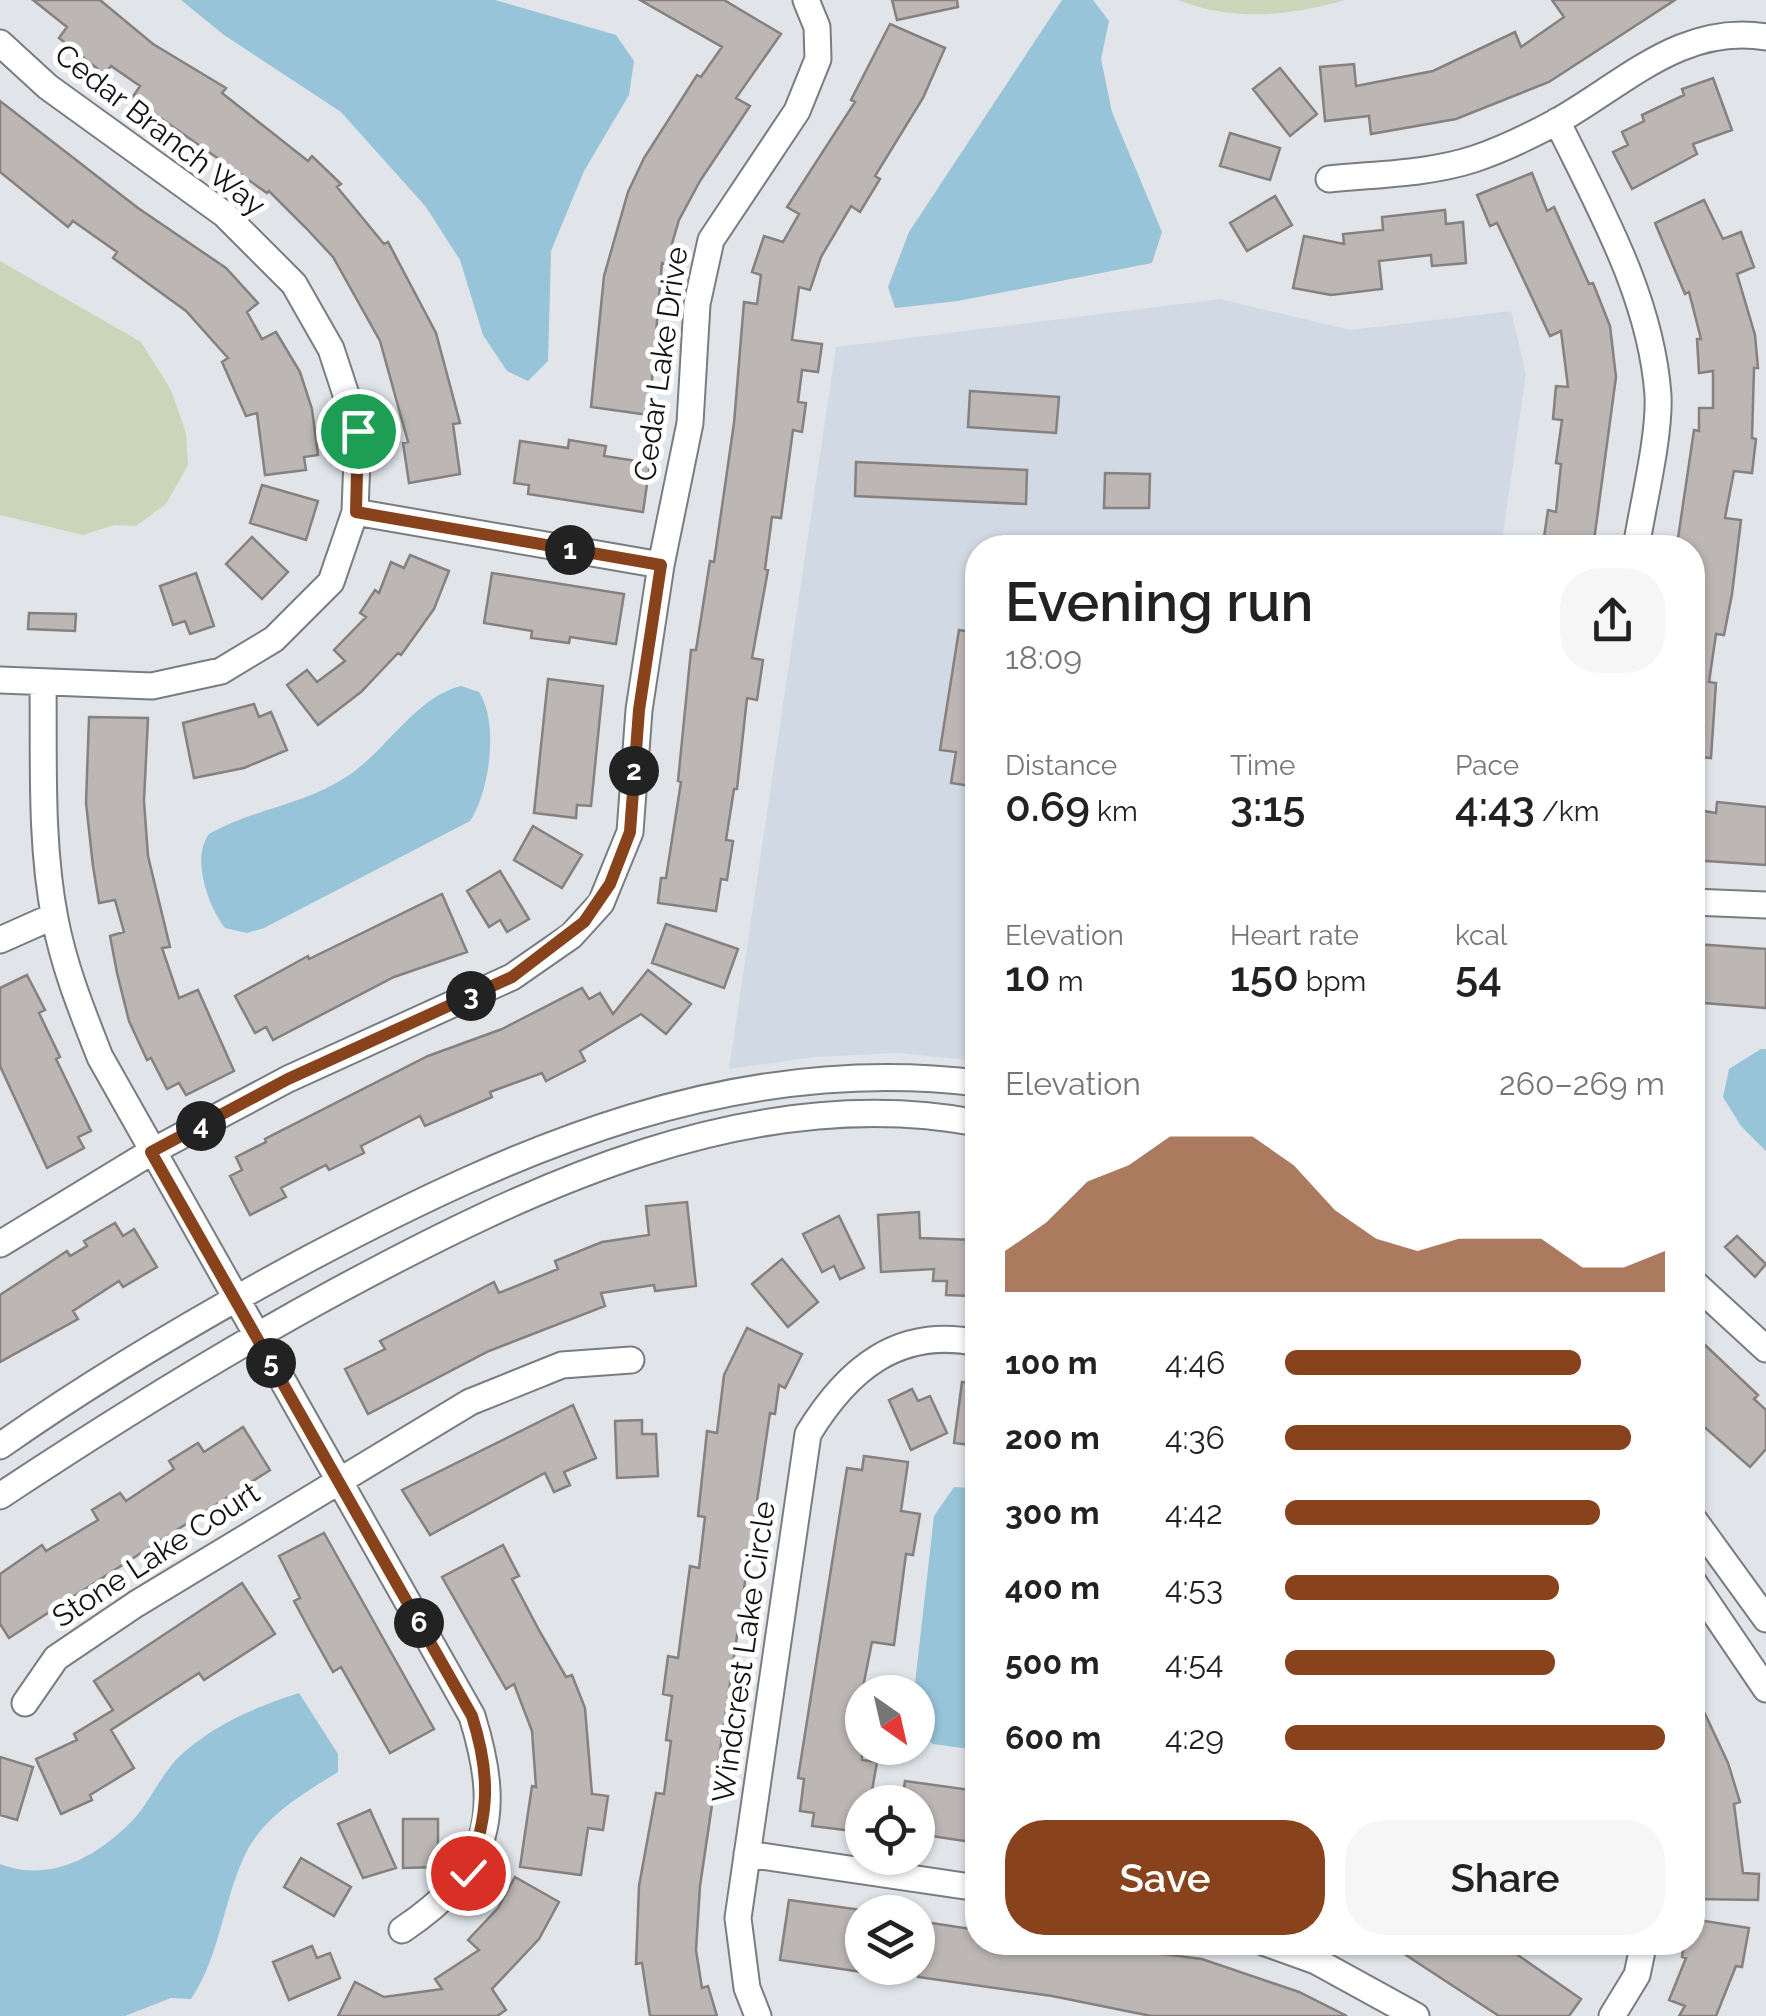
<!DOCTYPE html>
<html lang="en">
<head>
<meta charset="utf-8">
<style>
	:root { --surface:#fff; --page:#f6f6f6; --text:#222; --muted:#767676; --accent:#88421c }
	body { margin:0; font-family:Raleway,sans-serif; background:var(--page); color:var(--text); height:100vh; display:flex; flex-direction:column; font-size:38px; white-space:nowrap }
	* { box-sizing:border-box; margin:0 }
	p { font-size:32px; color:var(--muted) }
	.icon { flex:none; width:55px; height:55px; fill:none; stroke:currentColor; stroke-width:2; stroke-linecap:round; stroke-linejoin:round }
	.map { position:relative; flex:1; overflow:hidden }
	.panel { position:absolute; left:965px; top:535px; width:740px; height:1420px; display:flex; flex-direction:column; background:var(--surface); border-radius:40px; box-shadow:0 2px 8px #0004 }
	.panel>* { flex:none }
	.needle { width:65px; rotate:146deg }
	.controls { position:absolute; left:845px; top:1675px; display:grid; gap:20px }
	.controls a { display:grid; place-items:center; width:90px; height:90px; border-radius:50%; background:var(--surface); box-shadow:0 2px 8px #0004; font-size:50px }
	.pin { position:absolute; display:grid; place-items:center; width:85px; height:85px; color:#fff; margin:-42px; border:5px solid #fff; border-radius:50%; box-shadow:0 2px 10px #0007 }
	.km { position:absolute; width:50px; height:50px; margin:-25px; border-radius:50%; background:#222; color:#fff; font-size:28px; line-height:50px; text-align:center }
	.round { display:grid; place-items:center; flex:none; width:105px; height:105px; border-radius:40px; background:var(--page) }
	.headline { display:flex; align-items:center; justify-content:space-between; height:170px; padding:0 40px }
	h1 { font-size:55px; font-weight:600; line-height:75px }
	.metrics { display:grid; grid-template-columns:repeat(3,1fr); gap:15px; height:170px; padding:10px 40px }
	.metrics div { display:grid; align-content:center }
	.metrics b { font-size:42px; font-weight:600 }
	.metrics small { font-size:28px; font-weight:400 }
	.metrics p { font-size:28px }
	.chart { height:280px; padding:20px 40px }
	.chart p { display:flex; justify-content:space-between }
	.chart svg { width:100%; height:180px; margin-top:10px; fill:var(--accent); opacity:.7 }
	.action { display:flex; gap:20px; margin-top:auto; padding:20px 40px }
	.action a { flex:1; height:115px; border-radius:40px; background:var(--accent); color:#fff; font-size:40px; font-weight:600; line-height:115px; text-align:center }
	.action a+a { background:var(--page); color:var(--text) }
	ul { padding:0 40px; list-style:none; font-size:32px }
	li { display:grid; grid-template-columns:160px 120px 1fr; align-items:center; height:75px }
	li i { height:25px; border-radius:12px; background:var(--accent) }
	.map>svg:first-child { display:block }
	.built { fill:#d1dae4 }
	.green { fill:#cad5ba }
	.water { fill:#97c4d8 }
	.building { fill:#bcb6b5; stroke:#86817f; stroke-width:2.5 }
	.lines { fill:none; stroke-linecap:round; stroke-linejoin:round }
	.minor-casing { stroke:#797c80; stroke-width:29 }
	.minor { stroke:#fff; stroke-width:25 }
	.route-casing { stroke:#fff; stroke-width:20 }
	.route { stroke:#88421c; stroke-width:12 }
	.labels { text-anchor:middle; stroke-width:10; stroke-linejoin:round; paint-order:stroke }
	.street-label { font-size:30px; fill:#121314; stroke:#fff }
</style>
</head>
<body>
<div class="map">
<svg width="1766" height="2016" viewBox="0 0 1766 2016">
	<rect width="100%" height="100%" fill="#e1e5e9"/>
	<path class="built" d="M1220,299L1350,330L1511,311L1526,374L1501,547L978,548L977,1061L898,1053L815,1057L729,1069L836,347Z"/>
	<path class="green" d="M1178,0H1345C1289,16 1234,22 1178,0Z
		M0,261L141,342L171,390L186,433L188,465L166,504L136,526L114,525L83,535L0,515Z"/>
	<path class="water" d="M181,0H495L616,35L634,61L629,95L584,171L551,251L548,361L528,381L507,371L483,335L460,260L426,207L341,112L224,35Z
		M1062,0H1093L1109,21L1101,59L1112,112L1162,232L1152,263L958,301L895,308L888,287L909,232Z
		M461,686L479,692C499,722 490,791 470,821L264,928L247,933L225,928C208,906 191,858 209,834C252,809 304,805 346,777C386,752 415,697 461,686Z
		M1761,1049H1766V1151L1741,1126L1723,1097L1729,1069Z
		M954,1487L977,1488V1750L933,1744L918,1731V1692H914L934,1516Z
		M299,1693L338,1754V1772C306,1792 269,1813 249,1847C223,1895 222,1953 191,1999L171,1998L125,2016H0V1864C49,1883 95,1858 131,1822C151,1802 161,1772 183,1753C217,1723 256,1707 299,1693Z"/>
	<path class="building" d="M33,0H100L153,44L226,88L222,93L308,161L312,156L341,184L337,187L384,244L388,242L436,333L460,423L453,424L460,474L409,483L403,443L408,442L380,341L333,257L306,228L269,191L267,193L132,98L140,86L111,66L104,74L59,38L67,27Z
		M640,0H724L781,34L736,98L750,106L700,181L679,220L666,264L662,263L649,415L591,407L604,276L628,192L644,158L697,75L701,77L722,47Z
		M892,0H957L958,7L897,20Z
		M1552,0H1675L1549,82L1456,119L1371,134L1369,116L1325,121L1320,67L1354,64L1356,86L1433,71L1515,32L1521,47L1564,17Z
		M890,24L945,48L923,98L875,176L880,179L860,212L851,206L821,257L810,290L799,287L792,340L822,344L818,372L802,370L798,402L806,403L802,432L793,430L781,518L772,517L765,569L768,570L752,658L763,660L757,700L747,698L737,789H734L726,840L733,841L727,880L721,879L716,911L658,903L661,878H666L681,782L678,781L691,650H696L710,561L714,562L734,423L744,302L757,304L761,275L752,272L764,236L783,242L799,214L787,207L855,102L851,100Z
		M1280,68L1317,114L1290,136L1253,89Z
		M1713,78L1732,130L1693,144L1697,154L1632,189L1613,152L1628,145L1622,132L1644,121L1642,115L1684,95L1682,89Z
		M0,101L138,208L226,268L258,303L247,312L262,339L276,332L300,372L312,409L318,455L304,457L306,470L265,475L257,413L246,416L222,362L228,358L186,311L113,258L117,252L73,221L68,227L0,172Z
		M1230,133L1280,148L1270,180L1220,166Z
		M1532,173L1547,211L1554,207L1589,284L1593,283L1610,326L1616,377L1593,548L1543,544L1548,510L1556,512L1561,464L1556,463L1562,420L1553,419L1556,386L1568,387L1561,331L1550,336L1497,223L1490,226L1477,195Z
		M1275,196L1292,225L1247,251L1230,223Z
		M1704,200L1723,239L1741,232L1754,267L1737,274L1755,335L1758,368H1754L1752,438L1756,439L1752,473L1734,471L1725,518L1741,520L1732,594L1724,635L1716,634L1709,682L1716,683L1711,758L1692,756V547L1677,545L1694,430L1699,431V408H1713V371L1699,373L1697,339H1701L1689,292L1685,294L1655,223Z
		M1445,210L1446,224L1463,222L1466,263L1432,266L1431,255L1379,261L1382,289L1331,295L1293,288L1304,236L1344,244L1343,234L1383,230L1382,217Z
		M970,391L1059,397L1056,433L968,427Z
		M569,440L606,446L604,456L650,463L643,512L528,494L529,485L514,483L520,441L568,448Z
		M856,462L1027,470L1026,504L855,496Z
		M1105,473L1150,474L1149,508H1104Z
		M262,485L318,501L306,540L250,523Z
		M252,537L288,572L262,599L226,564Z
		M410,555L449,571L434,609L401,655L398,653L361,692L318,725L287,685L307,670L317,682L345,661L334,650L366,617L360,613L375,590L379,593L391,562L404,568Z
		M196,573L214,626L190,634L185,621L173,625L160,586Z
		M492,573L624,594L616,644L570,637L569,643L531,638L532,631L484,623Z
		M29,613L76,614L75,631L28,629Z
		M959,630L978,633V787L951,783L956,752L940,750Z
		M548,679L603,686L591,806L577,805L576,818L534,813Z
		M254,704L259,717L271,712L287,750L244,768L194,778L183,723Z
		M89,717L148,718L144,801L148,856L170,947L162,948L179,998L198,990L234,1071L186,1095L179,1083L167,1089L151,1058L147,1060L129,1021L117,973L110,936L124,932L115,900L99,903L93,866L86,803Z
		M1717,802L1766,807V865L1692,860V809L1716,813Z
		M533,826L582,855L562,888L514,860Z
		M500,871L529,919L507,932L500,920L489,927L467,891Z
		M442,894L467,952L394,977L273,1040L266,1027L255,1033L235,996L308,956L309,959Z
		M666,924L738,949L724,988L652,963Z
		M1695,944L1766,949V1008L1692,1002Z
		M648,970L691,1004L666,1034L641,1014L580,1051L585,1061L546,1081L542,1073L490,1092L492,1097L425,1126L420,1116L361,1146L364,1153L329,1170L326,1165L281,1188L286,1197L250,1215L230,1176L242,1170L236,1157L266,1142L265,1139L428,1056L502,1029L582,988L589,999L600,993L613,1014Z
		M27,975L45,1010L39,1013L60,1057L56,1059L91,1131L78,1137L84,1148L47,1168L0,1066V988Z
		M687,1202L696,1286L655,1291L654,1285L601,1293L605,1306L489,1351L368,1414L345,1369L385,1349L380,1341L494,1282L499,1293L558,1269L555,1261L602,1242L649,1235L646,1206Z
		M919,1212L920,1238L975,1240L972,1296L946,1295L947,1281H933L934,1269L881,1272L878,1215Z
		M839,1216L864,1268L840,1279L834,1266L822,1272L803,1234Z
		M115,1223L123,1236L134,1229L157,1267L123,1287L119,1281L73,1311L78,1319L0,1362V1295L67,1251L70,1256L87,1246L84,1241Z
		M1737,1236L1766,1264L1755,1277L1725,1247Z
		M782,1259L818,1302L788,1327L752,1284Z
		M747,1328L802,1354L785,1388L779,1385L775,1414L770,1413L700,1886L696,1950L702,1988L708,1986L717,2016H650L642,1963L636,1964L639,1886L656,1793L664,1794L671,1741L666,1740L672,1696L663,1694L668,1656L678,1658L690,1566L699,1568L705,1517L698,1516L707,1431L717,1433L724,1375Z
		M1704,1344L1758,1395L1754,1399L1766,1410V1449L1750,1467L1694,1418L1703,1408L1692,1399V1358Z
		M962,1382L978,1384V1446L954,1443Z
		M912,1389L918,1401L930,1396L947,1433L911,1450L889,1400Z
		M573,1405L596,1458L564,1472L570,1485L554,1492L545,1473L430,1535L402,1490Z
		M642,1420V1434H656L658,1476L617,1478L615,1421Z
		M243,1427L270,1470L9,1638L0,1624V1574L42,1545L46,1551L98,1520L92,1510L120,1493L126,1501L174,1469L169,1461L198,1443L204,1452Z
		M864,1456L908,1462L901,1511L920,1514L913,1555L906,1554L894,1645L872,1642L862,1692V1760L877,1762L870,1802H862V1819L854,1818L853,1831L812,1826L814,1813L800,1811L804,1779L798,1778L847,1468L862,1470Z
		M324,1533L434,1729L390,1753L341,1667L333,1672L310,1631L294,1601L300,1598L279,1556Z
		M503,1545L519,1576L512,1579L540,1632L566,1677L572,1675L585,1708L592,1794L608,1796L603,1830L588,1828L581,1875L520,1867L532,1786L536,1787L532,1731L514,1684L506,1689L442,1577Z
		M242,1583L275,1634L204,1680L199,1673L111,1730L134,1768L90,1795L92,1800L61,1814L36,1759L77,1740L74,1734L113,1710L94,1681Z
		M1692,1686L1728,1763L1740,1802L1734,1804L1743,1873L1759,1874L1758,1900L1692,1899Z
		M0,1757L33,1767L17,1820L0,1815Z
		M905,1781L978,1791V1843L918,1834V1802H902Z
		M370,1810L396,1868L363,1878L338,1824Z
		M403,1819H438V1867L403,1868Z
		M301,1858L351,1887L334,1916L284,1887Z
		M515,1877L559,1902L539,1939L492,1989L506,2010L497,2016H338L355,1982L384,1997L442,1989L435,1979L479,1950L468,1940L498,1908Z
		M789,1900L862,1910V1972L780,1960Z
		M1692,1919L1749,1928L1742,1967L1736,1966L1716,2016H1679L1685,2006L1669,2000L1686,1958L1682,1957L1684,1942H1692Z
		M918,1921L978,1930V1942H1067L1202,1959L1299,1992L1347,2016H1151L1052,1996L918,1977Z
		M1386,1942H1499L1581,1999L1569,2016H1499Z
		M312,1946L317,1958L330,1953L340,1978L289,2000L273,1962Z"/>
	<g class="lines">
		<g class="minor-casing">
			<path id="minor" d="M0,43L48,87L224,214L294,284L331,349L358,431L355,512L331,582L274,639L221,671L152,686L0,680
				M1557,121C1599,207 1651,297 1658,395C1660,436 1643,504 1636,548
				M1329,179C1376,174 1428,174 1474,159C1501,150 1532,135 1558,121C1625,83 1683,23 1766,37
				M355,512L661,565
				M43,682C44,760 40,842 55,919C64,967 82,1011 100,1057L472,1716C503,1816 490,1871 402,1930
				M1692,902L1766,905
				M0,940L54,916
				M0,1244L151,1152L288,1079L512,977L571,936L601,903L630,832L639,710L661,565L690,423L697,304L711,240L797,111L818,59L817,27L806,0
				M1692,1281L1766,1349
				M0,1446C98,1377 204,1315 310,1258C520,1147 734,1053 978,1083
				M0,1496C110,1423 221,1354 337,1291C530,1187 753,1080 978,1123
				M1692,1517L1766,1619
				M1692,1580L1766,1689
				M25,1703L56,1658L136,1604L470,1402L562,1365L631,1360
				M747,1854L978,1888
				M1263,1942L1316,1961L1416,2016
				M758,2016L747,1988L738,1918L808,1434C847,1370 898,1326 978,1343
				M1612,2016L1637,1975L1644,1942"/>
		</g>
		<use href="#minor" class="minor"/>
	</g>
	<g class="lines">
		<g class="route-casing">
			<path id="route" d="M358,431L356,512L661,565L639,710L630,832L610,884L584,922L512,977L288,1079L151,1152L472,1716C491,1776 489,1814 468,1873"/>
		</g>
		<use href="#route" class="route"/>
	</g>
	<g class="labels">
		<g class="street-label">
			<text transform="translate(160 130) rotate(38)" y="10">Cedar Branch Way</text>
			<text transform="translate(661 364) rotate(-82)" y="10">Cedar Lake Drive</text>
			<text transform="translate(156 1555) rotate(-33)" y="10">Stone Lake Court</text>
			<text transform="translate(744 1652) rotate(-82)" y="10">Windcrest Lake Circle</text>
		</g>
	</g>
</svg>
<div class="controls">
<a><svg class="needle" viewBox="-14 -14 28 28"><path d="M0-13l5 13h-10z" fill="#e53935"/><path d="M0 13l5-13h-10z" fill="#767676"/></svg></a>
<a><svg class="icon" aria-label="locate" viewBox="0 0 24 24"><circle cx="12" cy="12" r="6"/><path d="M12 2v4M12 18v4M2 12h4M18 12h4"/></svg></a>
<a><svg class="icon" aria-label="layers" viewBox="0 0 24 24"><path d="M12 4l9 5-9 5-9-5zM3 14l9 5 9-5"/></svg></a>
</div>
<div class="pin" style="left:358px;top:431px;background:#1e9e55"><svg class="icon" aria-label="arrive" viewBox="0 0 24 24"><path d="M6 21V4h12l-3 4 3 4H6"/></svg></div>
<div class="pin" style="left:468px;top:1873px;background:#d93025"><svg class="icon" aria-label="check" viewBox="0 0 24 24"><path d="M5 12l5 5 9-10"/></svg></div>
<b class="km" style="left:570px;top:550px">1</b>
<b class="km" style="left:634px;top:771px">2</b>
<b class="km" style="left:471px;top:996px">3</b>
<b class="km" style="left:201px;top:1126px">4</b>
<b class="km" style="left:271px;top:1363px">5</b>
<b class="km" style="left:419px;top:1623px">6</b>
<section class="panel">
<div class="headline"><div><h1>Evening run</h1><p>18:09</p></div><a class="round"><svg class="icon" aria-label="share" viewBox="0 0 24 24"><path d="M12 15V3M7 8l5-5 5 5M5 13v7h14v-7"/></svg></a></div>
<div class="metrics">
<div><p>Distance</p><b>0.69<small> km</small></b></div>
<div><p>Time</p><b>3:15</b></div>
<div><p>Pace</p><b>4:43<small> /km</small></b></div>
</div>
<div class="metrics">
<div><p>Elevation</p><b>10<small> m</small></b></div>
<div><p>Heart rate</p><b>150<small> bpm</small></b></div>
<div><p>kcal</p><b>54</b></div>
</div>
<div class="chart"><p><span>Elevation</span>260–269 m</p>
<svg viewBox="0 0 160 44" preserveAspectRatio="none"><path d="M0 44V34L10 27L20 17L30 13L40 6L50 6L60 6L70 13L80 24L90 31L100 34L110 31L120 31L130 31L140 38L150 38L160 34V44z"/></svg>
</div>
<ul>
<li><b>100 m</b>4:46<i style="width:78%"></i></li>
<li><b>200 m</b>4:36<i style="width:91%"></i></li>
<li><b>300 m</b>4:42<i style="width:83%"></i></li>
<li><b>400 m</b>4:53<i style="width:72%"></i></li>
<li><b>500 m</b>4:54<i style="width:71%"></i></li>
<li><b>600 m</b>4:29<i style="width:100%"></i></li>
</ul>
<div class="action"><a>Save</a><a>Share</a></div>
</section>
</div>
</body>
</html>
